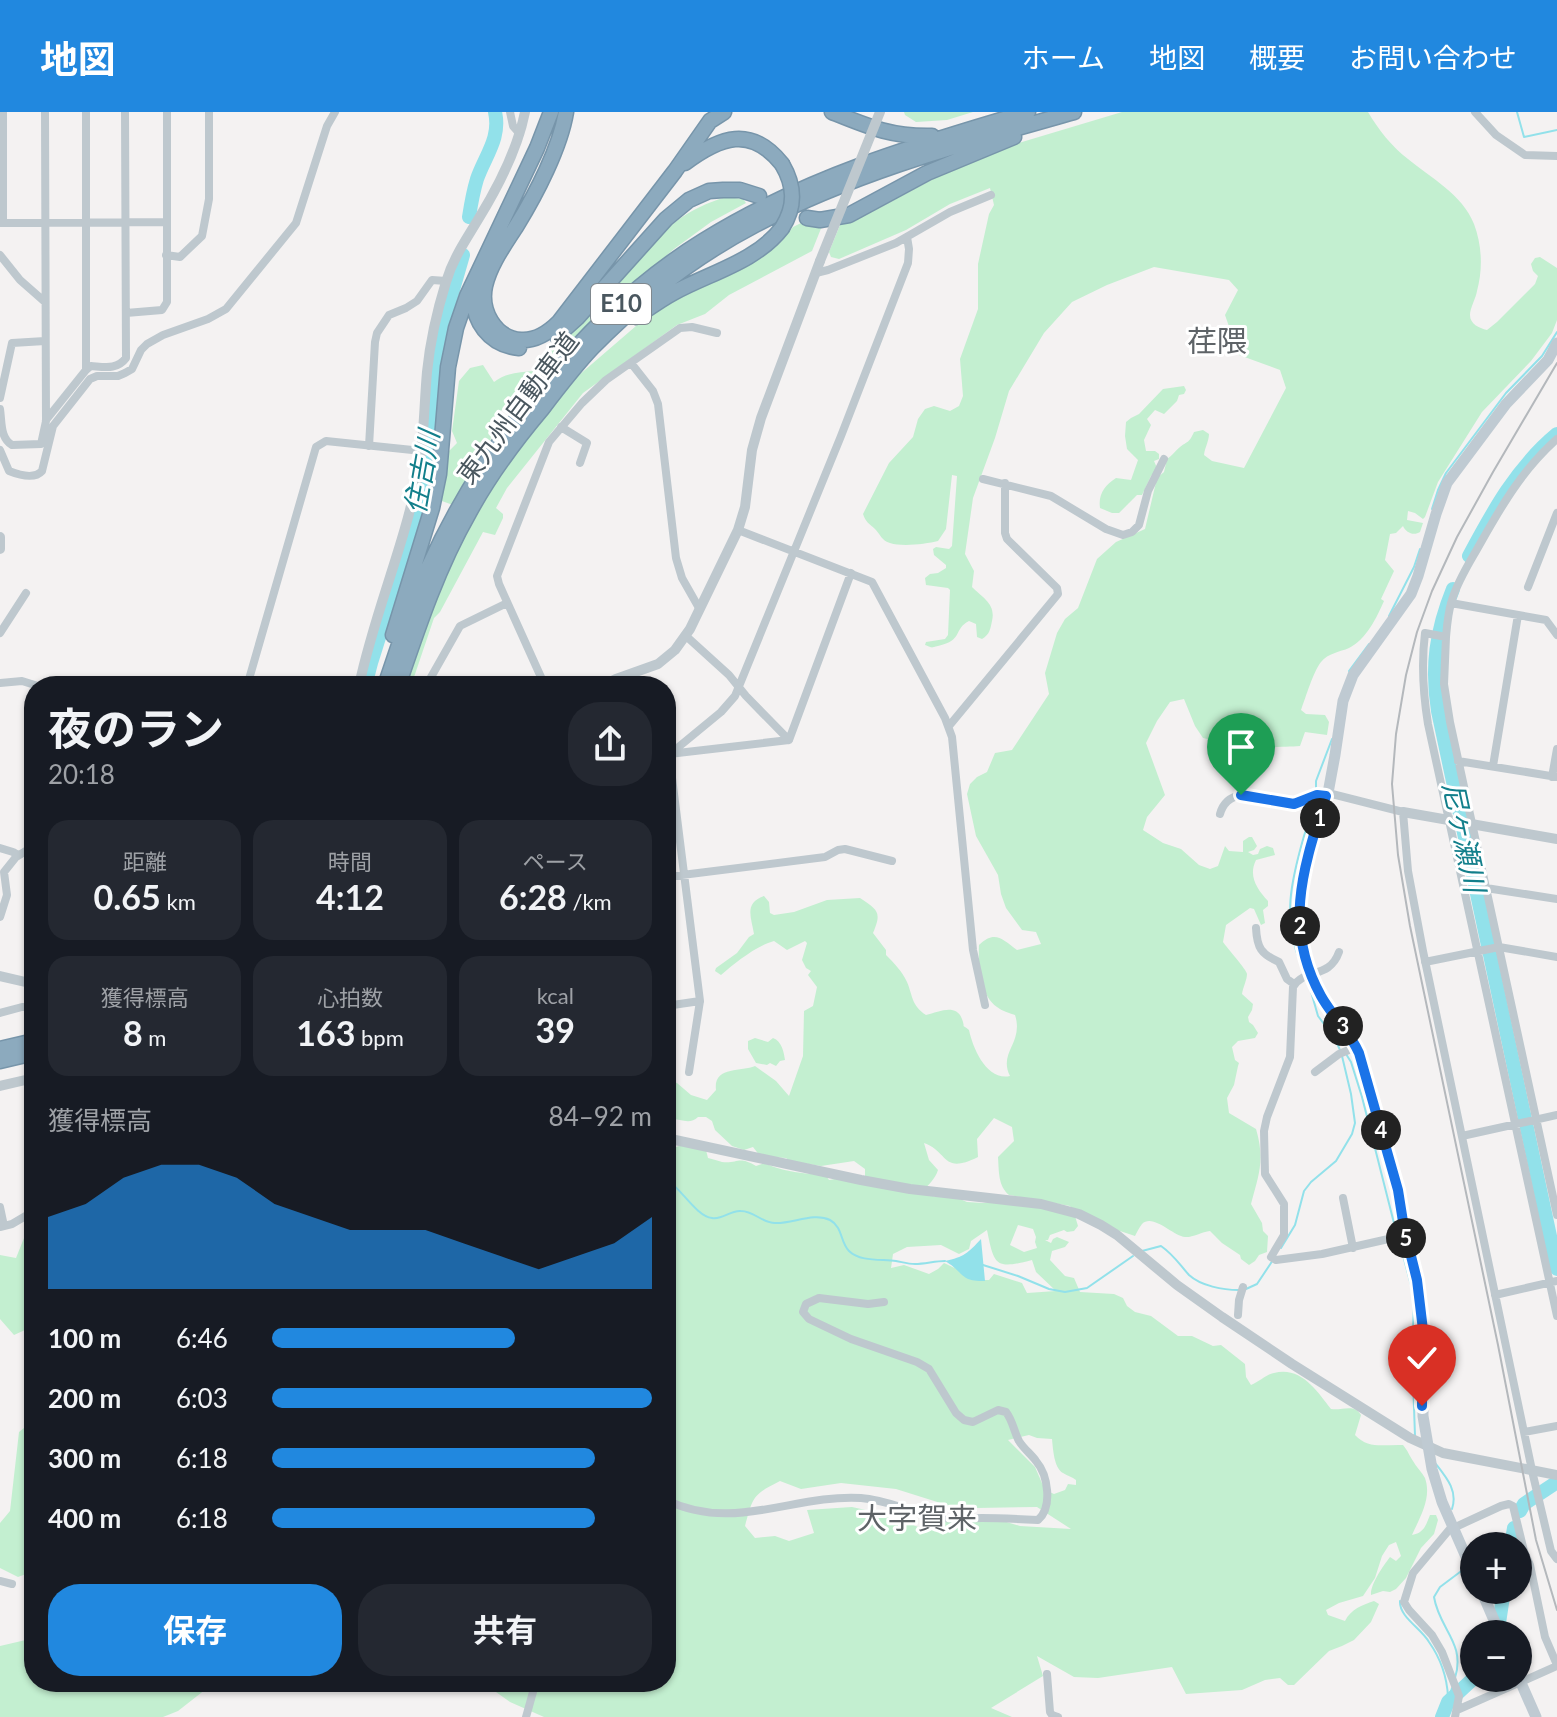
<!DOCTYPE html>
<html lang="ja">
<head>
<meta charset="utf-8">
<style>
	:root { --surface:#171b24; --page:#242831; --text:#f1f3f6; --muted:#9ea1a6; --accent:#2188df }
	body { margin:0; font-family:Lato,"Noto Sans JP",sans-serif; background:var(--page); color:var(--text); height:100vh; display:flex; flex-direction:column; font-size:30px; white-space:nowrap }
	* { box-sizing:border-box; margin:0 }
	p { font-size:26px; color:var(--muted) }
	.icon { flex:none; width:44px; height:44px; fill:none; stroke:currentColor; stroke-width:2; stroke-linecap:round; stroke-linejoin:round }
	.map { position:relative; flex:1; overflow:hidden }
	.side { position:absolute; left:24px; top:564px; width:652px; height:1016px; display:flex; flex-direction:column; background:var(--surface); border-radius:32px; box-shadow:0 2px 6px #0004 }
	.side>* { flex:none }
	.tools { position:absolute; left:1460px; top:1420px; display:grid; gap:16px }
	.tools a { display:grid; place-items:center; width:72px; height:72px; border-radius:50%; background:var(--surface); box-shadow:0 2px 6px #0004; font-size:40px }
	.pin { position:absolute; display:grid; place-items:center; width:68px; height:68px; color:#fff; margin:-82px -34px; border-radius:50% 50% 50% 0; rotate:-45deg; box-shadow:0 0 8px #0007 }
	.pin .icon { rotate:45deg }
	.km { position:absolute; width:40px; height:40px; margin:-20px; border-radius:50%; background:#222; color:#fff; font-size:22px; line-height:40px; text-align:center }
	.round { display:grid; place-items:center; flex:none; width:84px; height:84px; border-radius:32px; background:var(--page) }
	.summary { display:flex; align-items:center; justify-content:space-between; height:136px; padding:0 24px }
	h1 { font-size:44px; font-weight:700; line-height:60px }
	.stats { display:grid; grid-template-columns:repeat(3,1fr); gap:12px; height:136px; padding:8px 24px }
	.stats div { display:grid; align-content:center; border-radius:20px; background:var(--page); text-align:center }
	.stats b { font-size:34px; font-weight:700 }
	.stats small { font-size:22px; font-weight:400 }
	.stats p { font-size:22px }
	.chart { height:224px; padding:16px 24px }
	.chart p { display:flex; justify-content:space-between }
	.chart svg { width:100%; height:144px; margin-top:8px; fill:var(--accent); opacity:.7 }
	.cta { display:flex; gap:16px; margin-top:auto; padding:16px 24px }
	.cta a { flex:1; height:92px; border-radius:32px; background:var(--accent); color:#fff; font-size:32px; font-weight:700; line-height:92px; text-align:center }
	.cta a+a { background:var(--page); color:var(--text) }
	ul { padding:0 24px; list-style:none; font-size:26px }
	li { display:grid; grid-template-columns:128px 96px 1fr; align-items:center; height:60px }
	li i { height:20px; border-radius:10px; background:var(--accent) }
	header { display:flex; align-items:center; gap:48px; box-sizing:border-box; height:112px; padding:0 40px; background:var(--accent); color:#fff }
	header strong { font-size:38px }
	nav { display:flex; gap:44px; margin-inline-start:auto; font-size:28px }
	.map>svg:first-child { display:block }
	.green { fill:#c3efd0; fill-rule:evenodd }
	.water { fill:#92e1ea }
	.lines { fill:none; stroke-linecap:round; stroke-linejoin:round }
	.stream { stroke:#92e1ea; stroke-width:2 }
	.river { stroke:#92e1ea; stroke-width:14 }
	.motorway-casing { stroke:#7795aa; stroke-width:17 }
	.minor { stroke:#bec8ce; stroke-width:8 }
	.tertiary { stroke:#bec8ce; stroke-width:10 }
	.secondary { stroke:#bfcad2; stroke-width:11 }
	.motorway { stroke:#8caabe; stroke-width:14 }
	.rail { stroke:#b4b8bc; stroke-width:2 }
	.motorway-bridge-casing { stroke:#7795aa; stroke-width:17; stroke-linecap:butt }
	.tertiary-bridge { stroke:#bec8ce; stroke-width:10 }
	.motorway-bridge { stroke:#8caabe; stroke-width:14 }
	.route-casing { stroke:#fff; stroke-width:16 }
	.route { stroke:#1a73e8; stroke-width:10 }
	.labels { text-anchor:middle; stroke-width:6; stroke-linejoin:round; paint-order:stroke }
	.shield { fill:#fff; stroke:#80898f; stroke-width:2 }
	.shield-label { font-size:24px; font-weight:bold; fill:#4a575f }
	.street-label { font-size:26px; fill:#4a575f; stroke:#fff }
	.water-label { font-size:28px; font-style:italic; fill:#127f8b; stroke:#fff }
	.quarter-label { font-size:30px; fill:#5e6367; stroke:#fff }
</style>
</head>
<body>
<header>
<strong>地図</strong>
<nav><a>ホーム</a><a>地図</a><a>概要</a><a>お問い合わせ</a></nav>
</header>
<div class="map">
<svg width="1557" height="1605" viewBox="0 0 1557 1605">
	<rect width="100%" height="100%" fill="#f4f2f2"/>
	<path class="green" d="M904,0H973L947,8L916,10L905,3Z
		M1122,0H1368C1378,17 1392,35 1408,47C1431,66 1462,82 1474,112C1482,133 1483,157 1477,179C1476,186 1470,196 1470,203C1470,212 1479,216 1487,218L1497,210L1535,172L1538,164L1533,159L1531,152L1535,146L1540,145L1557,156V208L1552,221L1531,249L1482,300L1438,370L1425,405L1423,407L1415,401L1408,399L1407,408L1423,411L1420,420C1414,424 1406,421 1403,414L1396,421L1390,422L1385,448L1394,459L1381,487L1384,489C1377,505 1366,528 1349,536C1340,540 1328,541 1321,550C1313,560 1306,585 1301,598L1306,602L1325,603L1329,610L1327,623L1305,620L1300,634C1283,636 1256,631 1245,649C1242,654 1240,661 1238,667L1232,651L1216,629L1203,626L1195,614L1184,587L1170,590L1157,609L1146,631L1165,683L1147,705L1143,718L1163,731L1181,737L1199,753L1210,757L1218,754L1225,734L1229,739L1243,740V729L1249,725H1252L1257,734L1254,738L1248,740L1253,743L1258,742L1260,737L1267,734L1273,736L1275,743L1256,748C1248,764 1257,777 1268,789V794L1263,798L1265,811L1261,813L1254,797L1250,796L1226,813L1223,830C1227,836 1247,858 1247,862C1247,868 1243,875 1242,882L1253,892L1252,898L1248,905L1249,910L1253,913L1258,921L1255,926L1238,929L1232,935L1235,948L1239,951L1238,954L1234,973L1227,986L1229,1001L1256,1017C1265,1048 1259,1062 1251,1092L1262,1111L1263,1119L1268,1124L1267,1140L1259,1143L1255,1149L1249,1153L1241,1147L1240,1143L1222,1131L1210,1119C1202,1120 1191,1126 1185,1125C1173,1124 1153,1101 1142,1112C1139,1116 1137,1120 1135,1124L1111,1116L1072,1097L1070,1094L1009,1083C998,1074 999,1059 998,1045L1014,1029L1012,1015L994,1006L977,1027L978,1045C942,1063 949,1040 924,1031L929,1048L938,1058C935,1068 928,1072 922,1081L936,1085H955L967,1090L983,1091L1005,1088L1075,1104L1078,1114L1074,1119L1067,1120L1064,1118L1050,1123L1048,1128H1045L1051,1131L1053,1127L1057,1125L1069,1130L1065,1135L1052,1139L1050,1148L1065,1164L1074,1166L1080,1180L1114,1182L1123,1186L1127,1194L1135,1200L1151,1204L1178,1224H1192L1213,1234L1221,1233L1245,1252L1246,1265L1251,1273C1259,1270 1265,1263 1274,1261C1301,1254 1317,1279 1331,1297C1342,1299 1354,1291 1361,1303L1355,1323C1369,1338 1385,1332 1403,1333C1408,1339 1409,1343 1413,1349C1416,1355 1422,1360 1425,1366C1432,1386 1420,1405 1412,1423C1424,1421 1426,1413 1430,1403H1436L1438,1408L1434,1422L1421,1436L1406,1466L1396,1477L1390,1480L1383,1479L1371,1483C1370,1473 1383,1454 1390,1445L1396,1449L1401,1444L1396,1430L1389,1433L1382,1444L1375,1466L1363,1484L1339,1491L1326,1498L1328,1503L1345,1509C1351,1497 1362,1493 1374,1489L1379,1492L1371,1510L1354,1528L1342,1534L1329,1539L1294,1573H1288L1280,1566L1265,1568L1242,1578L1186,1582L1172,1555L1098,1566L1074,1565L1037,1544L1043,1564L991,1596L1012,1605H544L510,1590L489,1575L469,1570H666V1029L670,1030L676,1035L682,1033L706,1038L708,1046C713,1047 718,1049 722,1050C738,1052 738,1043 756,1054L765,1051C779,1059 809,1063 825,1062L829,1068L841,1066H865V1057L854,1049L821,1054L790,1049L786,1046L760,1044L753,1035L744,1038L732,1034L715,1018L712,1009L706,1005H698C690,1013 681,1007 671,1007L666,1014V967L677,971L691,983L707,988L716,978C713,954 741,960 755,954L776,969L789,984L803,944L804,899L813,894L817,875L808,863L811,859L806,856L802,848L807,831L805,829L787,838L774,829C756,834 735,851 721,863L715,859L716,856L737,841L749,825L754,822C751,805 744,791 764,784L769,790L770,801L774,803L794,800L827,788L860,786C878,798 882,800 873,821L886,838V843C894,851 902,859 907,870C913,884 911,893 926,903C939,900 956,891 962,907C966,918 960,911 969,918C973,937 987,969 1010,964C998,940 1024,931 1015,903C1009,901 1002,899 997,895C980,884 978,852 979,833C995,818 1002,827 1017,838L1041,832L1036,820L1022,818L1006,796L1001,782L998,763L976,724L967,682L970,672L977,665L987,660L995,641L1012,638L1049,582L1045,561L1057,521L1065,507L1078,496L1097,447L1116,430L1145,417L1157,366L1164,360L1167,347C1173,343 1175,339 1180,335C1188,329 1189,331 1194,320L1203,318L1209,322C1209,329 1205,335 1204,343L1212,349L1244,356L1286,276L1280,258L1239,243L1225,203L1238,178L1229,168L1154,155L1107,173L1072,190L1044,221L1009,279L995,326L973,386L965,442L974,459L972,475C983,486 996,492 992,509C990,518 990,522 982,527L977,525L976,512L969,509C953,517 964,528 938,534C930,536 933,536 925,533L926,530L945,527L948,523L950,478L948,476L926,473L925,466L930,462L938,461L946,456V453L934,443L933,437L936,435L949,437L952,434L957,364L952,363L946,417L938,429C926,432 902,435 890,431C882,429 880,422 875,417C869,411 866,411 863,402L889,351L913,325L918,307L925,297L934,294L950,299L959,294L963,284L960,247L978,197V152L989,102L994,93L990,76L950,92L906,118L839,147L831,145L829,140L840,113L845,109L877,97L950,58L1022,30ZM1018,1113L1033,1117L1036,1125L1035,1130L1037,1136L1024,1140L1010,1133ZM987,1118C994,1153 995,1158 1032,1148L1036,1160L1056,1179L1027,1181L1022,1171L994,1162L989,1168H980L944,1151L938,1157L929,1162L904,1153L891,1156L893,1142L907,1135L941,1133L959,1142L969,1137L971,1129ZM1029,1323L1037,1326L1052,1327C1053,1337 1054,1356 1063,1361C1068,1364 1072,1365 1076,1368V1373L1068,1372L1065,1378L1054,1382L1045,1378L1035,1355L1008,1328ZM780,1369L801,1377L841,1371L896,1377L950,1394L976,1396L1037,1395L1071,1417L1020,1414L1000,1408H954L918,1415L893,1404L852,1395L807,1398L814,1421L789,1429L775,1424L755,1426L745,1414C753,1385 752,1383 780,1369Z
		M726,85L743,87L746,91L711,110L674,137L609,193L572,229L555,250L550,254L545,253L542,249L544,243L559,231C578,210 598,188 618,166C651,130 677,99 726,85Z
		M803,110L822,114L812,139L729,183L705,202L677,213L583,281L507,376L496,396L503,402V406L495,423L483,420L440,500L434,506L411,574H404L420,522L470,406L501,359L571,270L665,189L754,147L779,132L793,115Z
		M483,253L494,270C505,261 520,260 534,259L535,269L512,294L500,299L499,308L492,311L490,335L476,343L479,349L453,393L439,388L445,373L448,340L457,331L452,319L459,269L470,256Z
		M1184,274L1186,278L1184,282L1179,283L1177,289L1164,302L1155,298L1147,307L1151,313L1144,328L1146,339H1155L1159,342V347L1154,349L1157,356L1155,360L1151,364L1142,383H1137L1119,401H1112L1100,396C1098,382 1105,373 1116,366L1131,368L1138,348L1127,337L1125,324L1126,310L1131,306L1139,302L1163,277Z
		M755,926L768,930L773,926C782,929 784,941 785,948L780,949L776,954L770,951L767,953L756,951L748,937V929Z
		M34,1117V1199L24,1206L25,1218L14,1223L0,1207V1143L16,1146L26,1121Z
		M34,1308V1459L18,1465L0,1456V1411L10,1399L19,1320Z
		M34,1523V1570H215L178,1599L163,1605H0V1534L30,1527Z"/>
	<path class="water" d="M981,1127L985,1169C960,1170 964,1160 945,1149C964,1145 968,1141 981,1127Z"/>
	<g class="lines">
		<path class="stream" d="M1517,0L1524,25L1557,18
			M1432,397L1438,378L1446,361L1506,281L1542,244L1557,220
			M1389,504L1414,455L1420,437
			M1349,559L1369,532
			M1316,682V669L1332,627
			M1301,852C1282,807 1291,769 1304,724C1308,711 1314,701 1316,688
			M1308,869L1318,904L1335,927L1340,938
			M1346,942L1351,950L1362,985L1396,1119
			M666,1067C681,1076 696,1104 712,1106C723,1108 730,1098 741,1099C754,1099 762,1111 775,1111C792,1112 814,1100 830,1108C843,1115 840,1130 849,1139C860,1150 882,1147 896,1149C902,1150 908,1152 915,1152C925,1152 935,1149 945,1149
			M1399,1128L1411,1173L1414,1193L1412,1239L1415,1324
			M1281,1136L1295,1113L1304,1079L1311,1070L1336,1049L1352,1022L1355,1011L1351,982L1342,944
			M1142,1139L1161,1134C1174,1143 1179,1152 1189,1163C1201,1174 1223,1178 1239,1178
			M983,1153L1018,1164L1049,1177L1065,1180L1087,1176L1133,1144
			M1246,1177L1257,1172L1273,1148
			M1436,1352C1447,1366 1458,1379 1452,1397
			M1484,1434V1433
			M1400,1489C1399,1505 1421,1516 1429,1530C1441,1547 1447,1564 1448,1585
			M1455,1566C1466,1531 1439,1517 1434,1485L1440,1475L1464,1457
			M1448,1590L1452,1576"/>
		<path class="river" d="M469,105C471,92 473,80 477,67C485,44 501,26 495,0
			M1469,444C1493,399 1517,355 1557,322
			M1453,477C1436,519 1431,555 1438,599L1557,1157
			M365,574L371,551L417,405L426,370L431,332L438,243L446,202L463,143
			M1520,1399L1524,1392L1557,1370
			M1511,1434L1514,1416
			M1499,1511L1504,1478
			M1442,1605L1448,1590L1474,1566"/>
		<g class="motorway-casing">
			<path id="motorway" d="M566,0C560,36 536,82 517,113C505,132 490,152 485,174C480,198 494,226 521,228C536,229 549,220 559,210L675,59L710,9L724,0
				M832,0C869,15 892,25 932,24
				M685,51C720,25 751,13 782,52
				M807,106L820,108L849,103L927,61L1014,25
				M475,179C470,209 490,233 519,236
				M636,205C648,197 660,188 673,181C709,161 756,150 782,116
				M557,224L577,206L666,107L689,88L709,79L723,78H740L759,84
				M393,523L432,396L439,362L448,255L456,216L467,184L537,36L551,0
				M385,574C399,534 411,493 429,454C484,333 588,200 703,129C804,66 915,33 1028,0
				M398,574C418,515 438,455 469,401C489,364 515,329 542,297C558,276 574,255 592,236C640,187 694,145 755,113C855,60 965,31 1074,0
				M0,937L34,929
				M0,949L34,941"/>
		</g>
		<path class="minor" d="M3,0V111
			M86,0V258
			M510,0L513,14L520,22
			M1475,0L1496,23L1525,43L1557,44
			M0,111L166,110
			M0,143L20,168L45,190
			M166,143L180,145L202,124L209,87V0
			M816,161L828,158L896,131L950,100L991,83
			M126,201L162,198L167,190V0
			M631,251L653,279L658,292L676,446L682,466L699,496
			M0,286L12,231L45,229
			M0,297C2,310 0,326 12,333L41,332L46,309L45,0
			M46,308L86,258L91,254C105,255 117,258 126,246L125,0
			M561,315L587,331L580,351
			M369,334L375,230L377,221L389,203L406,196L417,189L432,168L446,169
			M0,338L9,359C19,363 34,368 42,359L53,314L90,267L97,264H118L125,261L132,257L141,238L147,232L163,223L208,207L226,197L296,111L327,14L335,0
			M983,367L1051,384L1106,417L1123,423L1132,420L1139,413L1148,379L1164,347
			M738,418L872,470L945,606L952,625L973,838L985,893
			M1528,475L1557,401
			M1451,491L1546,508L1557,523
			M0,521L26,481
			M686,524L729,563L746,584L789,628
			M1446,525C1447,513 1448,500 1452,488C1458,468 1470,450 1480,432C1502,393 1523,357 1557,327
			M0,571L22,569L38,574
			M247,574L316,335L326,329L422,339
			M426,574L460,514L507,491
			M545,574L499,472L497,464L549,330L582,291L606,268L680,216L692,215L717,221
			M949,614L1058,482L1057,476L1007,427L1005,421V371
			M670,642L721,600L735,584L841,324L908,151L909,137L907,125
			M1458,649L1557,665
			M1493,654L1518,503
			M1552,665L1557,637
			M1328,681L1403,700L1408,759L1423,839L1533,1363L1551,1439L1557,1447
			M1220,702C1223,691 1230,685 1241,683L1294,692L1317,683L1326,684
			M0,736L13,740L18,743
			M666,765L825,745L838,738L845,737L892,749
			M1486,776L1557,787
			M0,805L7,783L4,760L16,745L34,734
			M1256,816C1257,836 1261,842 1279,850L1287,867L1294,872
			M1339,840C1329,868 1305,855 1293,875L1290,945L1267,1005L1264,1019L1265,1062L1284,1092V1123L1271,1145L1276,1148L1322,1142L1406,1123
			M1425,850L1499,835L1557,845
			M666,894L700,889
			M0,901L22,895H34
			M689,960L700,889L669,642L789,628L851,461
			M1315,960L1339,942L1356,935
			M1462,1024L1557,1003
			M1343,1086L1353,1136
			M0,1095L4,1114
			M1557,1103L1450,610L1444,572L1446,525L1425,521C1421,553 1423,581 1428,612L1557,1204
			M0,1115L12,1112L34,1099
			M1495,1183L1557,1169
			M1238,1203L1239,1188L1243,1175
			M1524,1320L1557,1314
			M666,1388C734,1421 793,1382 861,1386C888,1388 912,1401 939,1405C953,1408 967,1406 982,1406C1000,1406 1019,1407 1038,1408C1053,1395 1048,1363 1036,1349C1031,1342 1024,1337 1019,1329C1014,1320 1013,1309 1006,1300L998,1298L973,1310L964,1308L956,1301L929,1257L917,1250L851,1227L809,1207L803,1200L806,1192L819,1186L868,1192L884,1190
			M0,1469L12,1472
			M1047,1562L1050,1600L1052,1603L1058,1605
			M1457,1598L1557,1554
			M526,1605L533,1580L534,1570
			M1455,1605L1459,1584L1442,1540L1432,1523L1409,1498L1404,1490L1413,1461L1449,1418L1501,1394L1509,1392L1513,1394L1524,1439L1530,1453L1545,1525L1557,1553"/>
		<path class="tertiary" d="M0,425V437
			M359,574C374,502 404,435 418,363C424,329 424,294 427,260C430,230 437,199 446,170C453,146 466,128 479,106C498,75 518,35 525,0
			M602,574L616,567L658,552L675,538L690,517L738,418L745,395L752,338L761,306L820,149
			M1403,700L1557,727
			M0,864L34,872
			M0,974L34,966
			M666,1026L861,1068L910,1077L1041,1092L1079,1102L1101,1113L1117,1123L1177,1173L1222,1205L1292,1252L1410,1326L1443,1341L1557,1363"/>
		<path class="secondary" d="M1474,1463L1442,1390L1432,1357L1423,1304V1218L1417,1168L1404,1116L1398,1078L1359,941L1347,920L1323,888L1314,869L1307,852L1300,811V783L1303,762L1328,681L1335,643L1343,589L1353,563L1411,482L1418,464L1436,402L1447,371L1506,292L1548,248L1557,231
			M1481,1478L1500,1522
			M1518,1564L1536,1605"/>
		<use href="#motorway" class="motorway"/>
		<path class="rail" d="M1557,251L1493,360L1457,425L1432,479L1417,520L1406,563L1396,622L1392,672L1398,743L1410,814L1498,1233L1536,1428L1557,1498"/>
		<g class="motorway-bridge-casing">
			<path id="motorway-bridge" d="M782,52C795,74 796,94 782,116"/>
		</g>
		<path class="tertiary-bridge" d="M820,149L880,0"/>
		<use href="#motorway-bridge" class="motorway-bridge"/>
	</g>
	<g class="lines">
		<g class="route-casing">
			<path id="route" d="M1241,683L1294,692L1317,683L1326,684C1304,754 1282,814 1321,884C1332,904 1350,920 1359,941L1398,1078L1404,1116L1417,1168L1423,1218L1422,1294"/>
		</g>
		<use href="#route" class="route"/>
	</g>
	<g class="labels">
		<rect class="shield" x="591" y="172" width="60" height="40" rx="6"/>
		<g class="shield-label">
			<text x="621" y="200">E10</text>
		</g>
		<g class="street-label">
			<text transform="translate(518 296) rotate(-53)" y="9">東九州自動車道</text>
		</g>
		<g class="water-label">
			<text transform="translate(422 360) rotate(-80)" y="10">住吉川</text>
			<text transform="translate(1464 725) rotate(78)" y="10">尼ヶ瀬川</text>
		</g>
		<g class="quarter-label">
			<text x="1217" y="240">荏隈</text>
			<text x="917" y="1417">大字賀来</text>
		</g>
	</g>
</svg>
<div class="tools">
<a>+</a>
<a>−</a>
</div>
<div class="pin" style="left:1241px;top:683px;background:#1e9e55"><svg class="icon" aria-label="arrive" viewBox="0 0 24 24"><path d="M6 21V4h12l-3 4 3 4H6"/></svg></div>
<div class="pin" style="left:1422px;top:1294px;background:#d93025"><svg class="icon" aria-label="check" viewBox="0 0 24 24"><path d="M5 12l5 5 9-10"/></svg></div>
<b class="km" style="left:1320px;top:706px">1</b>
<b class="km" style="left:1300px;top:814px">2</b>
<b class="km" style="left:1343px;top:914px">3</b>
<b class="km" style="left:1381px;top:1018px">4</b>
<b class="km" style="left:1406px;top:1126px">5</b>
<section class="side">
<div class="summary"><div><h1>夜のラン</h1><p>20:18</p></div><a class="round"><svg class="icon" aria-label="share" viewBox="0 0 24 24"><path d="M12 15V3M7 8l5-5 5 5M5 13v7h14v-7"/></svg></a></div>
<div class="stats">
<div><p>距離</p><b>0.65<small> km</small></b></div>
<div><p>時間</p><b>4:12</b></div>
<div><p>ペース</p><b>6:28<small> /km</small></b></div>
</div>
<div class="stats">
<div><p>獲得標高</p><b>8<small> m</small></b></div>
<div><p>心拍数</p><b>163<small> bpm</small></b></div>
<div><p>kcal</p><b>39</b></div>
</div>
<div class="chart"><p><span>獲得標高</span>84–92 m</p>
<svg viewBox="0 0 160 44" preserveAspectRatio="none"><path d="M0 44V22L10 18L20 10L30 6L40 6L50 10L60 18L70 22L80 26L90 26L100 26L110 30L120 34L130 38L140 34L150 30L160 22V44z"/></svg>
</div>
<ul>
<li><b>100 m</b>6:46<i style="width:64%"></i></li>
<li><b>200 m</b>6:03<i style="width:100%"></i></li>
<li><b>300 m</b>6:18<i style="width:85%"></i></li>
<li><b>400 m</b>6:18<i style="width:85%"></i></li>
</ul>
<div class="cta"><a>保存</a><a>共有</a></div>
</section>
</div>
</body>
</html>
